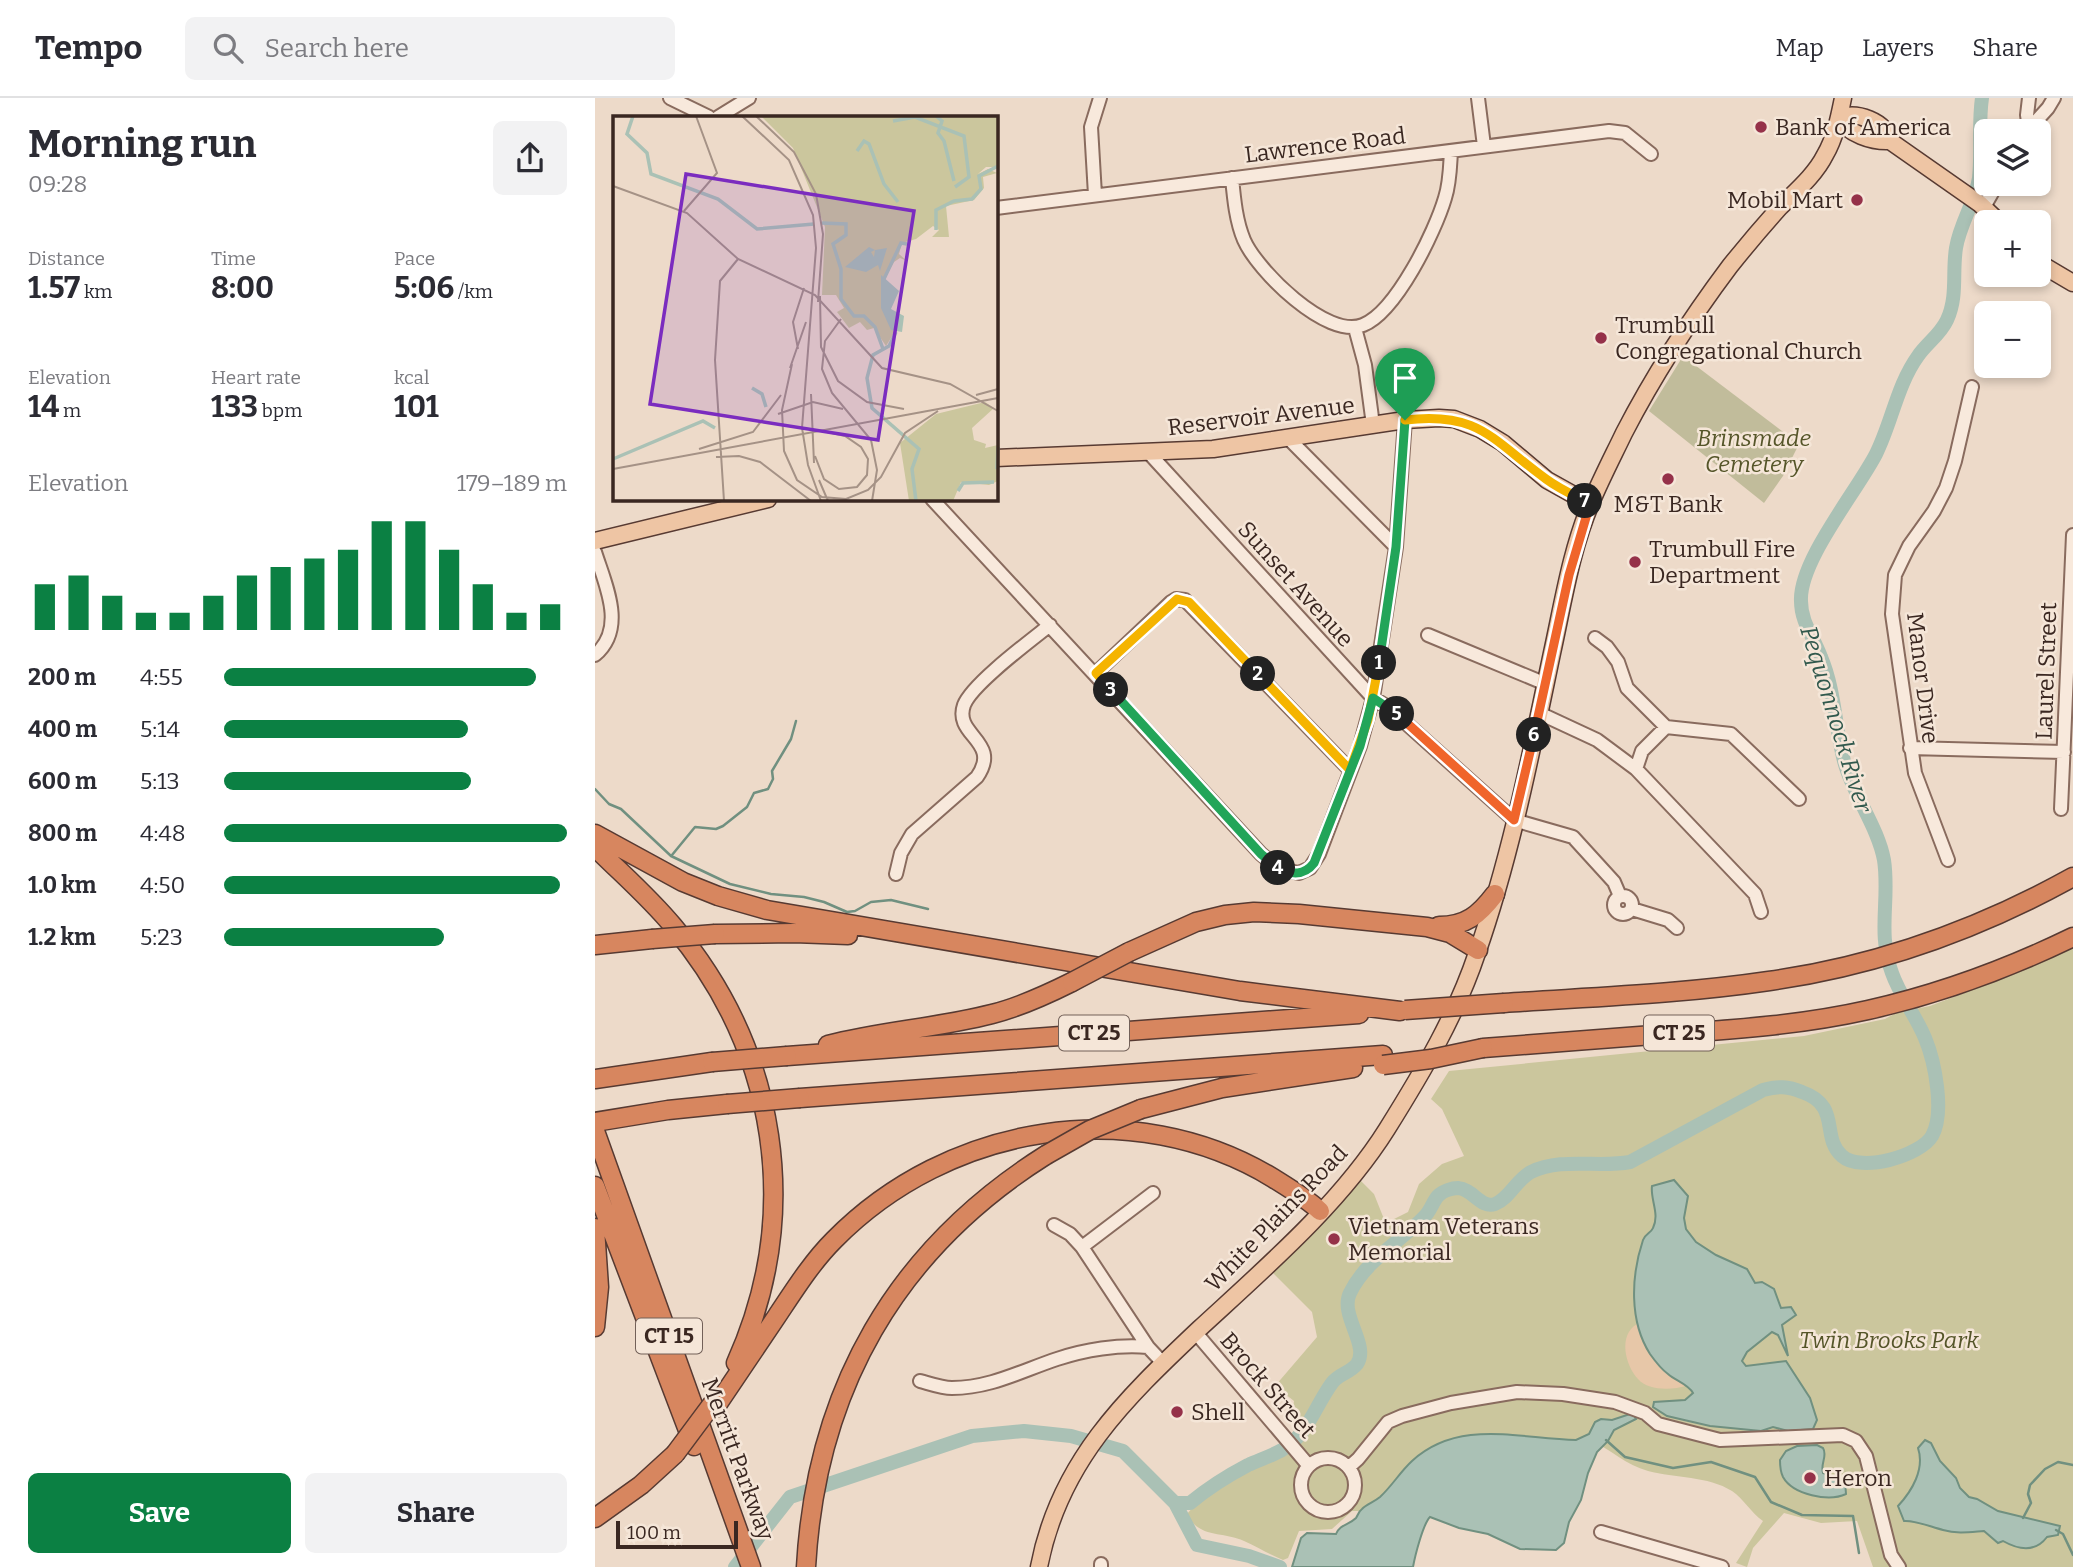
<!DOCTYPE html>
<html lang="en">
<head>
<meta charset="utf-8">
<style>
	:root { --surface:#fff; --page:#f2f2f3; --text:#2b2b33; --muted:#7c7c81; --line:#e1e1e2; --accent:#0b8043 }
	body { margin:0; font-family:Bitter,serif; background:var(--page); color:var(--text); height:100vh; display:flex; flex-direction:column; font-size:26px; white-space:nowrap }
	* { box-sizing:border-box; margin:0 }
	p { font-size:23px; color:var(--muted) }
	.icon { flex:none; width:38px; height:38px; fill:none; stroke:currentColor; stroke-width:2; stroke-linecap:round; stroke-linejoin:round }
	.map { position:relative; flex:1; overflow:hidden }
	.sheet { display:flex; flex-direction:column; background:var(--surface); width:595px }
	.sheet>* { flex:none }
	.tools { position:absolute; left:1379px; top:21px; display:grid; gap:14px }
	.tools a { display:grid; place-items:center; width:77px; height:77px; border-radius:10px; background:var(--surface); box-shadow:0 4px 10px #0003; font-size:35px }
	.scale { position:absolute; left:21px; bottom:18px; width:122px; box-sizing:border-box; padding-left:7px; border:4px solid #3a2721; border-top:0; font-size:19px; line-height:24px; white-space:nowrap; color:#3a2721; -webkit-text-stroke:5px #f5e6d8; paint-order:stroke }
	.pin { position:absolute; display:grid; place-items:center; width:60px; height:60px; color:#fff; margin:-72px -30px; border-radius:50% 50% 50% 0; rotate:-45deg; box-shadow:0 0 7px #0007 }
	.pin .icon { rotate:45deg }
	.km { position:absolute; width:35px; height:35px; margin:-18px; border-radius:50%; background:#222; color:#fff; font-size:19px; line-height:35px; text-align:center }
	.round { display:grid; place-items:center; flex:none; width:74px; height:74px; border-radius:10px; background:var(--page) }
	.overview { display:flex; align-items:center; justify-content:space-between; height:119px; padding:0 28px }
	h1 { font-size:38px; font-weight:700; line-height:52px }
	.metrics { display:grid; grid-template-columns:repeat(3,1fr); gap:10px; height:119px; padding:7px 28px }
	.metrics div { display:grid; align-content:center }
	.metrics b { font-size:30px; font-weight:700 }
	.metrics small { font-size:19px; font-weight:400 }
	.metrics p { font-size:19px }
	.chart { height:196px; padding:14px 28px }
	.chart p { display:flex; justify-content:space-between }
	.chart svg { width:100%; height:126px; margin-top:7px; stroke:var(--accent); stroke-width:6 }
	.cta { display:flex; gap:14px; margin-top:auto; padding:14px 28px }
	.cta a { flex:1; height:80px; border-radius:10px; background:var(--accent); color:#fff; font-size:28px; font-weight:700; line-height:80px; text-align:center }
	.cta a+a { background:var(--page); color:var(--text) }
	ul { padding:0 28px; list-style:none; font-size:23px }
	li { display:grid; grid-template-columns:112px 84px 1fr; align-items:center; height:52px }
	li i { height:18px; border-radius:9px; background:var(--accent) }
	header { display:flex; align-items:center; gap:42px; box-sizing:border-box; height:98px; padding:0 35px; background:var(--surface); border-bottom:2px solid var(--line) }
	header strong { font-size:33px }
	nav { display:flex; gap:38px; margin-inline-start:auto; font-size:24px }
	.search { width:490px; height:63px; background:var(--page); display:flex; align-items:center; gap:18px; box-sizing:border-box; padding:0 24px; border-radius:10px; color:var(--muted); font-size:26px }
	main { display:flex; flex:1; min-height:0 }
	.map>svg:first-child { display:block }
	.green { fill:#cbc69d }
	.sand { fill:#e7c7a8 }
	.cemetery { fill:#c1bc9b }
	.water { fill:#aac1b5; stroke:#709080; stroke-width:2 }
	.lines { fill:none; stroke-linecap:round; stroke-linejoin:round }
	.stream { stroke:#709080; stroke-width:2.5 }
	.river { stroke:#aac1b5; stroke-width:14 }
	.minor-casing { stroke:#896b5e; stroke-width:16 }
	.major-casing { stroke:#573a32; stroke-width:19 }
	.highway-casing { stroke:#573a32; stroke-width:21 }
	.minor { stroke:#f8e9dc; stroke-width:12 }
	.major { stroke:#eec5a4; stroke-width:16 }
	.highway { stroke:#d7865f; stroke-width:18 }
	.highway-bridge-casing { stroke:#573a32; stroke-width:21; stroke-linecap:butt }
	.highway-bridge { stroke:#d7865f; stroke-width:18 }
	.split-1-casing { stroke:#fff; stroke-width:14 }
	.split-2-casing { stroke:#fff; stroke-width:14 }
	.split-3-casing { stroke:#fff; stroke-width:14 }
	.split-4-casing { stroke:#fff; stroke-width:14 }
	.split-5-casing { stroke:#fff; stroke-width:14 }
	.split-6-casing { stroke:#fff; stroke-width:14 }
	.split-7-casing { stroke:#fff; stroke-width:14 }
	.split-8-casing { stroke:#fff; stroke-width:14 }
	.split-1 { stroke:#22a559; stroke-width:9 }
	.split-2 { stroke:#f5b400; stroke-width:9 }
	.split-3 { stroke:#f5b400; stroke-width:9 }
	.split-4 { stroke:#22a559; stroke-width:9 }
	.split-5 { stroke:#22a559; stroke-width:9 }
	.split-6 { stroke:#f0652b; stroke-width:9 }
	.split-7 { stroke:#f0652b; stroke-width:9 }
	.split-8 { stroke:#f5b400; stroke-width:9 }
	.poi-dot { fill:#953149; stroke:#f5e6d8; stroke-width:2.5 }
	.labels { text-anchor:middle; stroke-width:5; stroke-linejoin:round; paint-order:stroke }
	.shield { fill:#f5e6d8; stroke:#726058; stroke-width:2 }
	.shield-label { font-size:21px; font-weight:bold; fill:#3a2721 }
	.poi-label { font-size:23px; fill:#3a2721; stroke:#f5e6d8; text-anchor:start }
	.street-label { font-size:23px; fill:#3a2721; stroke:#f5e6d8 }
	.park-label { font-size:23px; font-style:italic; fill:#555529; stroke:#f5e6d8 }
	.water-label { font-size:24px; font-style:italic; fill:#31594d; stroke:#f5e6d8 }
	.inset-river { fill:none; stroke:#aac1b5; stroke-width:3.5 }
	.inset-road { fill:none; stroke:#a59286; stroke-width:2 }
	.view { fill:#7b2cbf; fill-opacity:0.15; stroke:#7b2cbf; stroke-width:3.5 }
	.inset-edge { fill:none; stroke:#3a2721; stroke-width:3.5 }
</style>
</head>
<body>
<header>
<strong>Tempo</strong>
<div class="search"><svg class="icon" aria-label="search" viewBox="0 0 24 24"><circle cx="10" cy="10" r="6"/><path d="M15 15l6 6"/></svg>Search here</div>
<nav><a>Map</a><a>Layers</a><a>Share</a></nav>
</header>
<main>
<section class="sheet">
<div class="overview"><div><h1>Morning run</h1><p>09:28</p></div><a class="round"><svg class="icon" aria-label="share" viewBox="0 0 24 24"><path d="M12 15V3M7 8l5-5 5 5M5 13v7h14v-7"/></svg></a></div>
<div class="metrics">
<div><p>Distance</p><b>1.57<small> km</small></b></div>
<div><p>Time</p><b>8:00</b></div>
<div><p>Pace</p><b>5:06<small> /km</small></b></div>
</div>
<div class="metrics">
<div><p>Elevation</p><b>14<small> m</small></b></div>
<div><p>Heart rate</p><b>133<small> bpm</small></b></div>
<div><p>kcal</p><b>101</b></div>
</div>
<div class="chart"><p><span>Elevation</span>179–189 m</p>
<svg viewBox="0 0 160 44" preserveAspectRatio="none"><path d="M5 44V28M15 44V25M25 44V32M35 44V38M45 44V38M55 44V32M65 44V25M75 44V22M85 44V19M95 44V16M105 44V6M115 44V6M125 44V16M135 44V28M145 44V38M155 44V35"/></svg>
</div>
<ul>
<li><b>200 m</b>4:55<i style="width:91%"></i></li>
<li><b>400 m</b>5:14<i style="width:71%"></i></li>
<li><b>600 m</b>5:13<i style="width:72%"></i></li>
<li><b>800 m</b>4:48<i style="width:100%"></i></li>
<li><b>1.0 km</b>4:50<i style="width:98%"></i></li>
<li><b>1.2 km</b>5:23<i style="width:64%"></i></li>
</ul>
<div class="cta"><a>Save</a><a>Share</a></div>
</section>
<div class="map">
<svg width="1478" height="1469" viewBox="0 0 1478 1469">
	<rect width="100%" height="100%" fill="#eddac9"/>
	<path class="green" d="M1478,843V1469H1278L1262,1423L1226,1425L1189,1415L1158,1450L1152,1469L1141,1465L1168,1423C1156,1415 1149,1401 1137,1393C1113,1378 1080,1380 1053,1373C1031,1367 1016,1352 996,1342L773,1413H757L737,1431L704,1433L693,1460L688,1462C674,1456 662,1449 649,1443C628,1433 604,1441 592,1416L600,1407L690,1346L700,1331L696,1324L699,1303L680,1288L722,1239L717,1214L677,1174L734,1118L764,1081L779,1096L789,1121L793,1124L813,1114L824,1086L847,1066L869,1058L847,1011L836,1001L854,973L1209,938L1290,921L1301,915L1335,908L1369,895Z"/>
	<path class="sand" d="M1042,1226C1052,1252 1067,1273 1091,1288C1077,1292 1053,1293 1043,1281C1030,1267 1023,1237 1042,1226Z"/>
	<path class="cemetery" d="M1088,258L1204,346L1188,378L1169,405L1054,313Z"/>
	<path class="water" d="M1079,1082L1093,1098L1089,1120L1091,1131L1101,1144L1121,1157L1152,1171L1160,1185L1167,1184L1179,1191L1186,1210L1196,1209L1201,1217L1187,1227L1193,1258L1183,1237L1177,1234L1152,1254L1147,1263L1151,1268L1191,1263L1215,1300L1222,1322L1218,1331L1193,1333L1178,1329L1166,1333L1115,1328L1072,1318L1058,1309L1059,1304L1090,1302L1098,1295C1093,1286 1081,1283 1073,1276C1066,1271 1060,1263 1055,1256C1034,1223 1036,1178 1048,1142C1050,1136 1056,1135 1058,1130C1065,1116 1055,1101 1057,1088Z
		M1038,1315L1041,1321L1019,1332L1013,1343L1002,1354L993,1375L986,1402L974,1424L969,1445L961,1452L925,1451L893,1436L864,1430L835,1419C828,1426 820,1458 818,1469H697L706,1440L712,1435L741,1436C745,1426 754,1427 761,1420C763,1417 764,1413 767,1411C772,1406 779,1404 785,1399C797,1388 805,1374 817,1363C864,1320 925,1341 981,1342L994,1336L1000,1324L1006,1321L1017,1322Z
		M1330,1342L1336,1345L1345,1363L1361,1380L1365,1390L1374,1399L1382,1401L1403,1413L1465,1428L1463,1437L1452,1439C1440,1455 1424,1452 1408,1443L1403,1445L1389,1433C1375,1434 1362,1436 1348,1432C1336,1429 1320,1422 1309,1423L1303,1408C1317,1393 1330,1371 1323,1350Z
		M1202,1348L1222,1347L1228,1350C1233,1358 1225,1365 1228,1375L1250,1383L1251,1396C1234,1404 1198,1397 1188,1379C1186,1375 1185,1367 1185,1362L1191,1353Z"/>
	<g class="lines">
		<path class="stream" d="M0,691L14,706L26,711L76,758L135,786L176,796L209,799L229,804L252,814L260,813L276,804L296,802L333,811
			M77,757L100,729L121,731L128,728L152,709L159,695L173,691L178,681L177,673L196,641L201,623
			M1011,1342L1030,1359L1078,1370L1116,1364L1160,1379L1176,1404L1207,1417L1258,1418L1264,1455
			M1428,1420L1436,1405L1433,1396L1435,1387L1450,1371L1463,1364L1478,1367
			M1461,1432L1468,1436L1478,1457"/>
		<path class="river" d="M580,1405H595C613,1390 632,1378 653,1367C664,1362 676,1358 687,1352C713,1337 720,1308 737,1285C743,1276 755,1275 762,1266C775,1247 744,1217 755,1195C770,1163 806,1143 829,1119C836,1113 838,1102 844,1097C848,1093 857,1090 863,1090C878,1091 886,1111 900,1106C914,1101 922,1081 936,1074C967,1059 1003,1070 1035,1064L1168,992C1183,988 1193,988 1207,994C1247,1008 1225,1038 1247,1058C1266,1075 1325,1058 1337,1038C1350,1015 1340,964 1330,940C1321,918 1305,898 1297,875C1282,835 1295,801 1289,762C1283,729 1258,697 1249,663C1240,629 1240,592 1226,559C1219,539 1206,525 1206,503C1204,463 1262,393 1281,356C1297,324 1302,287 1323,258C1332,245 1345,237 1352,222C1363,198 1357,175 1361,150C1365,125 1381,102 1384,80C1387,54 1383,27 1387,0
			M140,1469L195,1399L377,1338L429,1333L476,1338L528,1353L580,1405L602,1447L654,1458L685,1469"/>
		<g class="minor-casing">
			<path id="minor" d="M75,0L114,19
				M883,0L889,48
				M1434,0L1432,17L1434,30
				M123,19L154,0
				M1432,33L1453,10L1459,0
				M637,80C639,101 641,123 649,142C662,172 732,242 768,227C801,214 840,134 850,100C855,85 855,69 856,53
				M500,97L496,29L505,0
				M1389,109L1402,86
				M401,110L1014,33L1030,35L1056,56
				M760,230L770,267L778,327
				M694,341L801,449
				M553,354L778,600L793,609L919,722L978,739L1019,784L1025,798
				M337,401L666,756L684,771L704,775L715,770L724,756L765,648L778,600L801,449L810,322
				M0,454C10,486 32,530 0,557
				M833,537L951,586
				M1000,540L1012,549L1023,564L1032,590L1071,629L1047,653L1041,671
				M501,575L576,504L581,501L590,502L755,672
				M944,615L1002,642L1041,671L1160,796L1166,814
				M1071,629L1136,636L1204,701
				M1315,650L1469,654
				M1466,711L1478,437
				M1353,762L1320,675L1297,516L1300,477L1314,448L1339,413L1351,390L1360,363L1377,289
				M301,776L306,755L317,736L382,679C407,643 358,638 369,607C377,586 435,543 455,527
				M1019 807a9 9 0 1 1 18 0a9 9 0 1 1-18 0Z
				M1037,811L1073,822L1082,830
				M459,1127L475,1136L487,1149L553,1249L567,1264
				M487,1149L558,1095
				M601,1235L714,1368
				M325,1283C336,1286 347,1290 357,1290C395,1290 426,1273 462,1261C489,1252 524,1246 553,1249
				M706 1387a27 27 0 1 1 54 0a27 27 0 1 1-54 0Z
				M754,1369L763,1361L793,1324L807,1318L856,1305L922,1294L968,1296L1020,1304L1050,1315L1063,1326L1125,1342L1248,1337L1261,1343L1271,1358L1296,1457L1304,1469
				M1006,1434L1127,1469
				M506,1469V1466"/>
		</g>
		<g class="major-casing">
			<path id="major" d="M1244,20C1253,36 1277,44 1295,43L1385,106L1404,124
				M1244,20C1262,13 1290,23 1295,43
				M1444,165L1478,185
				M401,360L618,351L810,322L844,320L859,321L885,331L908,345L952,382L995,406
				M0,443L173,401
				M444,1469C464,1364 530,1301 604,1231C669,1171 745,1106 792,1031C827,975 861,918 882,855C916,758 936,655 957,555C968,505 976,452 996,405C1006,381 1018,358 1029,335C1059,277 1096,220 1135,168C1151,148 1168,128 1185,109C1201,93 1220,77 1230,57C1240,40 1244,20 1248,0"/>
		</g>
		<g class="highway-casing">
			<path id="highway" d="M0,736L88,784L123,798L172,812L645,893L805,913
				M0,749C26,775 55,800 78,828C183,953 208,1116 141,1265
				M844,828C871,828 884,817 900,796
				M120,836L199,835L253,837
				M0,847L57,841
				M534,854L601,824L630,817L659,814L704,816L832,829L855,835L883,852
				M909,905C997,899 1086,896 1174,883C1281,868 1384,831 1478,779
				M233,947C287,933 343,930 397,916C425,909 451,897 477,884
				M888,950C953,945 1019,940 1084,935C1147,931 1211,926 1273,912C1344,896 1412,871 1478,839
				M192,958L764,916
				M0,981L117,964
				M205,1000L788,957
				M546,1011L627,990L758,970
				M0,1024L73,1012L132,1006
				M0,1033L156,1469
				M0,1088L99,1348
				M0,1130L4,1189L0,1229
				M120,1310C141,1279 161,1249 182,1218C200,1191 217,1164 239,1142C353,1026 538,995 678,1080C694,1090 711,1100 725,1113
				M0,1420L46,1387L80,1356
				M211,1469C221,1292 300,1152 451,1057"/>
		</g>
		<use href="#minor" class="minor"/>
		<use href="#major" class="major"/>
		<use href="#highway" class="highway"/>
		<g class="highway-bridge-casing">
			<path id="highway-bridge" d="M57,841L120,836
				M477,884L534,854
				M810,912L909,905
				M117,964L192,958
				M788,967L836,961L888,950
				M132,1006L205,1000
				M451,1057L495,1032L546,1011
				M80,1356L118,1305"/>
		</g>
		<use href="#highway-bridge" class="highway-bridge"/>
	</g>
	<g class="lines">
		<g class="split-1-casing">
			<path id="split-1" d="M784,565L801,449L810,322"/>
		</g>
		<g class="split-2-casing">
			<path id="split-2" d="M663,576L755,672L773,622L784,565"/>
		</g>
		<g class="split-3-casing">
			<path id="split-3" d="M516,592L501,575L582,501L594,504L663,576"/>
		</g>
		<g class="split-4-casing">
			<path id="split-4" d="M516,592L666,756L683,770"/>
		</g>
		<g class="split-5-casing">
			<path id="split-5" d="M683,770C697,777 709,778 719,765L765,648L778,600L802,616"/>
		</g>
		<g class="split-6-casing">
			<path id="split-6" d="M802,616L919,722L939,637"/>
		</g>
		<g class="split-7-casing">
			<path id="split-7" d="M939,637L974,477L995,406L990,403"/>
		</g>
		<g class="split-8-casing">
			<path id="split-8" d="M810,322C884,313 897,342 951,381C963,390 976,396 990,403"/>
		</g>
		<use href="#split-1" class="split-1"/>
		<use href="#split-2" class="split-2"/>
		<use href="#split-3" class="split-3"/>
		<use href="#split-4" class="split-4"/>
		<use href="#split-5" class="split-5"/>
		<use href="#split-6" class="split-6"/>
		<use href="#split-7" class="split-7"/>
		<use href="#split-8" class="split-8"/>
	</g>
	<g class="poi-dot">
		<circle cx="1166" cy="29" r="7"/>
		<circle cx="1262" cy="102" r="7"/>
		<circle cx="1006" cy="240" r="7"/>
		<circle cx="1073" cy="381" r="7"/>
		<circle cx="1040" cy="464" r="7"/>
		<circle cx="739" cy="1141" r="7"/>
		<circle cx="582" cy="1314" r="7"/>
		<circle cx="1215" cy="1380" r="7"/>
	</g>
	<g class="labels">
		<g class="shield">
			<rect x="464" y="917.5" width="70" height="35" rx="5"/>
			<rect x="1049" y="917.5" width="70" height="35" rx="5"/>
			<rect x="41" y="1220.5" width="66" height="35" rx="5"/>
		</g>
		<g class="shield-label">
			<text x="499" y="942">CT 25</text>
			<text x="1084" y="942">CT 25</text>
			<text x="74" y="1245">CT 15</text>
		</g>
		<g class="poi-label">
			<text x="1180" y="37">Bank of America</text>
			<text x="1248" y="110" text-anchor="end">Mobil Mart</text>
			<text x="1020" y="235">Trumbull<tspan x="1020" dy="26">Congregational Church</tspan></text>
			<text x="1073" y="414" text-anchor="middle">M&amp;T Bank</text>
			<text x="1054" y="459">Trumbull Fire<tspan x="1054" dy="26">Department</tspan></text>
			<text x="753" y="1136">Vietnam Veterans<tspan x="753" dy="26">Memorial</tspan></text>
			<text x="596" y="1322">Shell</text>
			<text x="1229" y="1388">Heron</text>
		</g>
		<g class="street-label">
			<text transform="translate(730 47) rotate(-7)" y="8">Lawrence Road</text>
			<text transform="translate(666 318) rotate(-7)" y="8">Reservoir Avenue</text>
			<text transform="translate(701 486) rotate(48)" y="8">Sunset Avenue</text>
			<text transform="translate(1451 573) rotate(-88)" y="8">Laurel Street</text>
			<text transform="translate(1328 580) rotate(83)" y="8">Manor Drive</text>
			<text transform="translate(681 1120) rotate(-46)" y="8">White Plains Road</text>
			<text transform="translate(673 1287) rotate(49)" y="8">Brock Street</text>
			<text transform="translate(143 1361) rotate(70)" y="8">Merritt Parkway</text>
		</g>
		<g class="park-label">
			<text x="1159" y="348">Brinsmade<tspan x="1159" dy="26">Cemetery</tspan></text>
			<text x="1294" y="1250">Twin Brooks Park</text>
		</g>
		<g class="water-label">
			<text transform="translate(1241 621) rotate(73)" y="8">Pequonnock River</text>
		</g>
	</g>
	<g transform="translate(18 18)">
		<rect width="385" height="385" fill="#eddac9"/>
		<path d="M148,0H385V51H373L365,58L375,53L384,57L370,61L371,72L361,84L333,90L336,121H319L326,114L320,110L303,123L289,127L286,138L294,145L287,142L281,146L270,166L281,217L273,230L261,212L254,214L247,206L236,212L224,196L231,192L223,179H209L212,111L180,32ZM372,286L381,292L359,312L361,324L373,328L372,332L385,329V365L376,369L348,366L340,385H296L287,327L323,298Z" fill="#cbc69d"/>
		<path d="M256,131L262,134L258,136L261,141L262,134L274,132L267,155L265,149L253,156L232,151ZM268,159L286,175L278,193L291,200L289,216L278,214L268,192Z" fill="#aac1b5"/>
		<path class="inset-river" d="M20,0L14,18L34,37L38,58L105,83L144,113L201,108M323,0L329,5L325,17L331,25L341,65M280,5L302,1L351,20L356,61L342,71M244,35L251,25L256,28L271,68L285,86M209,107L233,108V119L220,128L228,153V183L241,200H251L262,211L270,233M323,114V94L341,85L359,83L368,73L366,60L385,50M270,165L288,127L294,128M283,216L276,230L260,239L254,262L259,292L306,333L299,353L303,385M139,272L149,278L153,291M0,343L90,305L102,312M384,353L385,331M345,375L350,367L381,366"/>
		<path class="inset-road" d="M129,0L176,44L200,99L203,132L189,312L195,349L208,385M143,0L181,36L203,78L210,118L205,186M0,70L74,97L125,143L202,179L269,252L337,268L385,295M71,95L104,57L83,0M207,180L208,231L225,265L254,286L291,293M228,203L212,225L209,253L219,277L258,324L264,354L259,385M185,233L180,206L191,172M179,248L169,294L171,335L184,364L209,381L233,383L255,374L268,361L292,317L325,295M177,252L193,206M198,278L201,347M363,279L385,273M165,298L200,286L230,293M86,333L140,316L168,279M202,340L211,363L226,373L244,371L254,359L255,343L248,331L232,320L214,316M103,341L126,340L147,346L198,385M0,353L385,282M206,364L215,385M111,385L102,244L107,165L125,143"/>
		<path class="view" d="M73,58L301,95L265,324L37,288Z"/>
		<rect width="385" height="385" class="inset-edge"/>
	</g>
</svg>
<div class="tools">
<a><svg class="icon" aria-label="layers" viewBox="0 0 24 24"><path d="M12 4l9 5-9 5-9-5zM3 14l9 5 9-5"/></svg></a>
<a>+</a>
<a>−</a>
</div>
<div class="scale">100 m</div>
<div class="pin" style="left:810px;top:322px;background:#1e9e55"><svg class="icon" aria-label="arrive" viewBox="0 0 24 24"><path d="M6 21V4h12l-3 4 3 4H6"/></svg></div>
<b class="km" style="left:784px;top:565px">1</b>
<b class="km" style="left:663px;top:576px">2</b>
<b class="km" style="left:516px;top:592px">3</b>
<b class="km" style="left:683px;top:770px">4</b>
<b class="km" style="left:802px;top:616px">5</b>
<b class="km" style="left:939px;top:637px">6</b>
<b class="km" style="left:990px;top:403px">7</b>
</div>
</main>
</body>
</html>
